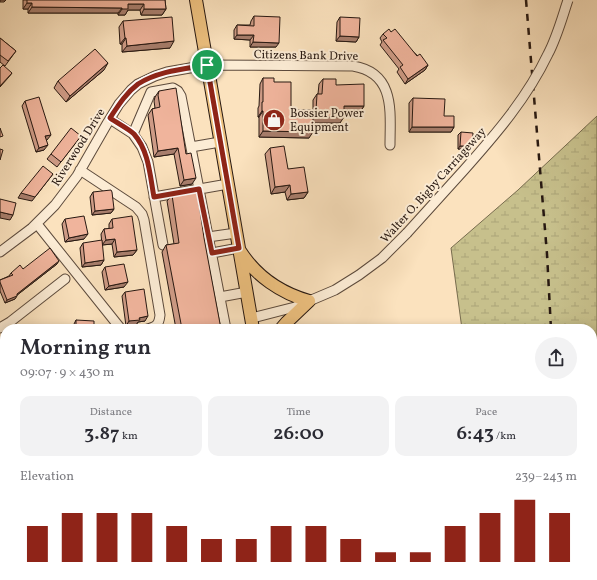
<!DOCTYPE html>
<html lang="en">
<head>
<meta charset="utf-8">
<style>
	:root { --surface:#fff; --page:#f2f2f3; --text:#2b2b33; --muted:#7c7c81; --accent:#8f2418 }
	body { margin:0; font-family:Vollkorn,serif; background:var(--page); color:var(--text); height:100vh; display:flex; flex-direction:column; font-size:15px; white-space:nowrap }
	* { box-sizing:border-box; margin:0 }
	p { font-size:13px; color:var(--muted) }
	.icon { flex:none; width:22px; height:22px; fill:none; stroke:currentColor; stroke-width:2; stroke-linecap:round; stroke-linejoin:round }
	.map { position:relative; flex:1; overflow:hidden }
	.details { position:absolute; left:0px; top:324px; width:597px; height:256px; display:flex; flex-direction:column; background:var(--surface); border-radius:16px 16px 0 0; box-shadow:0 2px 10px #0003 }
	.details>* { flex:none }
	.pin { position:absolute; display:grid; place-items:center; width:34px; height:34px; color:#fff; margin:-17px; border:2px solid #fff; border-radius:50%; box-shadow:0 1px 4px #0007 }
	.round { display:grid; place-items:center; flex:none; width:42px; height:42px; border-radius:21px; background:var(--page) }
	.headline { display:flex; align-items:center; justify-content:space-between; height:68px; padding:0 20px }
	h1 { font-size:22px; font-weight:600; line-height:30px }
	.figures { display:grid; grid-template-columns:repeat(3,1fr); gap:6px; height:68px; padding:4px 20px }
	.figures div { display:grid; align-content:center; border-radius:10px; background:var(--page); text-align:center }
	.figures b { font-size:20px; font-weight:600 }
	.figures small { font-size:11px; font-weight:400 }
	.figures p { font-size:11px }
	.chart { height:112px; padding:8px 20px }
	.chart p { display:flex; justify-content:space-between }
	.chart svg { width:100%; height:72px; margin-top:4px; stroke:var(--accent); stroke-width:6 }
	.map>svg:first-child { display:block }
	.wetland { fill:url(#wetland-marsh); stroke:#776c4e }
	.lines { fill:none; stroke-linecap:round; stroke-linejoin:round }
	.minor-casing { stroke:#5c4a3c; stroke-width:11 }
	.major-casing { stroke:#271811; stroke-width:14 }
	.minor { stroke:#fcecd5; stroke-width:9 }
	.major { stroke:#eec17f; stroke-width:12 }
	.rail { stroke:#271811; stroke-width:2.5; stroke-dasharray:7 7; stroke-linecap:butt }
	.minor-bridge-casing { stroke:#5c4a3c; stroke-width:11; stroke-linecap:butt }
	.minor-bridge { stroke:#fcecd5; stroke-width:9 }
	.wall { fill:#ce9b86; stroke:#271811 }
	.shaded-wall { fill:#a87e6d; stroke:#271811 }
	.building { fill:#f0b49c; stroke:#271811 }
	.route-casing { stroke:#fff; stroke-width:8 }
	.route { stroke:#8f2418; stroke-width:5 }
	.labels { text-anchor:middle; stroke-width:4; stroke-linejoin:round; paint-order:stroke }
	.street-label { font-size:12px; fill:#271811; stroke:#fcecd5 }
	.poi-label { font-size:12px; fill:#271811; stroke:#fcecd5; text-anchor:start }
</style>
</head>
<body>
<div class="map">
<svg width="597" height="580" viewBox="0 0 597 580">
	<defs>
		<pattern id="wetland-marsh" width="20" height="14" patternUnits="userSpaceOnUse"><rect width="20" height="14" fill="#c7c08c"/><path d="M1 5h8M5 5V1M11 12h8M15 12V8" fill="none" stroke="#aba478"/></pattern>
	</defs>
	<rect width="100%" height="100%" fill="#fbe2be"/>
	<filter id="stains"><feTurbulence type="fractalNoise" baseFrequency=".005" numOctaves="4"/><feColorMatrix values="0 0 0 0 .2 0 0 0 0 .09 0 0 0 0 .02 0 0 0 .5 -.17"/></filter>
	<radialGradient id="worn" r=".72"><stop offset=".6" stop-color="#630" stop-opacity="0"/><stop offset="1" stop-color="#630" stop-opacity=".3"/></radialGradient>
	<path class="wetland" d="M597,116V580H593L592,329H462L451,248L518,190Z"/>
	<g class="lines">
		<g class="minor-casing">
			<path id="minor" d="M151,92L173,88L178,91L181,96L226,329
				M110,119L133,134L151,92
				M133,134L142,147L148,162L163,245
				M191,147L220,142
				M80,170L136,207L142,214L144,220L160,315C159,325 156,327 147,329
				M154,197L228,184
				M37,224L121,329
				M208,237L236,233
				M0,252L32,228L55,205L77,176L108,122L119,104L131,90L138,84L155,76L167,72L207,65L353,66C396,73 390,113 390,145
				M212,253L239,248
				M220,297L247,292
				M252,318L295,307L335,290L359,275L382,258L407,233
				M0,328L10,322L65,279
				M0,346L5,355
				M0,364L3,362L5,359
				M0,437L5,436
				M0,458L5,455"/>
		</g>
		<g class="major-casing">
			<path id="major" d="M196,0L253,329
				M240,251C256,276 281,293 309,301
				M281,329L287,322L309,301
				M298,575V580"/>
		</g>
		<use href="#minor" class="minor"/>
		<use href="#major" class="major"/>
		<path class="rail" d="M526,0L547,254L551,329
			M566,575L567,580"/>
		<g class="minor-bridge-casing">
			<path id="minor-bridge" d="M407,233C426,212 445,191 464,170C496,134 527,98 548,54C557,37 562,18 568,0"/>
		</g>
		<use href="#minor-bridge" class="minor-bridge"/>
	</g>
	<path class="wall" d="M23,0H165L166,9L162,15H141L140,10H128L125,15H118V13H28V9H23Z
		M254,16L276,47H250V40L234,39V30L237,25H250L251,21Z
		M340,17L359,37L356,42L336,41L337,22Z
		M123,21L170,48L122,52V44H120L119,27Z
		M391,32L428,65L425,70L405,84L397,72L399,69L380,45L382,42L380,38L383,34Z
		M0,38L16,51L5,66L0,62Z
		M104,70L66,102L54,88L58,81Z
		M263,78L274,82L291,110H313V100L317,94H318L319,84L323,79L336,85L364,106L360,112H344L340,123H313L309,138L259,137V117H258V108L259,106L260,84Z
		M159,91L186,154L192,184L180,186L174,154L154,157L148,115L152,109L155,108L154,101L155,97Z
		M413,98L444,116L454,127L451,132H409V103Z
		M25,101L47,140H46L44,150L36,152L22,106Z
		M461,132L470,149H458V135Z
		M81,136L57,167L47,159L51,154Z
		M270,148L308,192L304,198L287,200L285,192L271,194L265,154Z
		M93,192L114,209L111,213L92,215L90,197Z
		M172,195L221,329H176L162,252L166,245L174,244L167,201Z
		M65,219L84,239L65,242L62,224Z
		M112,219L137,250L133,255L114,257L112,244L102,245L101,234L104,229H109V224Z
		M83,243L104,260L101,265L82,267L80,248Z
		M57,264L17,295L15,299L5,303L0,291V280L9,276L11,273L23,269Z
		M105,267L124,287L105,290L102,272Z
		M125,292L145,321L138,322L136,325L126,326L122,296Z
		M76,320L94,329H73L74,324Z"/>
	<path class="shaded-wall" d="M0,0H6L4,2H0Z
		M27,3H32L28,9H23Z
		M128,4H144L140,10H128L125,15H118L122,9Z
		M32,7L122,8L118,13H28Z
		M144,9H166L162,15H141Z
		M237,35H254L250,40L234,39Z
		M340,36L359,37L356,42L336,41Z
		M125,38H126L122,44H120Z
		M174,41L170,48L122,52L127,46Z
		M253,42L279,43L276,47H250Z
		M108,63L104,70L66,102L70,96Z
		M428,65L425,70L405,84L408,79Z
		M12,73L8,78L0,87V86Z
		M344,106H364L360,112H340Z
		M262,111H263L259,117H258Z
		M313,117H344L340,123H309Z
		M412,127H454L451,132H409Z
		M263,131L313,132L309,138L259,137Z
		M51,135L47,140L42,141L45,136Z
		M48,145L44,150L36,152L39,148Z
		M460,146H472L470,149H458Z
		M178,148L174,154L154,157L158,151Z
		M53,174L32,201L18,198L21,193Z
		M196,178L192,184L180,186L184,180Z
		M290,185L285,192L271,194L275,187Z
		M308,192L304,198L287,200L291,194Z
		M114,209L111,213L92,215L95,211Z
		M0,212L13,215L10,220L0,218Z
		M88,234L84,239L65,242L69,238Z
		M115,239L112,244L102,245L106,240Z
		M137,250L133,255L114,257L117,252Z
		M104,260L101,265L82,267L85,263Z
		M59,261L57,264L16,296H17L15,299L5,303L7,300L17,294Z
		M128,282L124,287L105,290L109,286Z
		M148,316L145,321L138,322L136,325L126,326L129,321L139,318Z
		M5,413V417L0,418V414Z
		M0,514L5,515V517L4,518H0Z
		M0,570H5V574H0Z
		M164,575H257L256,577L177,576L176,578H162Z"/>
	<path class="building" d="M27,0H165L166,9H144V4H128V9H122V8L32,7V3H27Z
		M254,16L280,17L279,43L253,42L254,35H237V25L254,26Z
		M172,17L174,41L127,46L126,38H125L123,21Z
		M340,17L360,18L359,37L340,36Z
		M389,29L391,32L395,29L417,56L420,54L428,65L408,79L400,67L403,65L383,40L387,38L383,34Z
		M0,38L16,51L8,61L0,55Z
		M95,49L108,63L70,96L58,81Z
		M3,65L12,73L0,86V68Z
		M263,78H274V82H291V110L316,111L317,94H322L323,79H336V85L364,84V106H344V117H313V132L263,131V111H262V102H263Z
		M176,88L186,154L191,153L196,178L184,180L178,148L158,151L152,109L160,107L158,95L159,91Z
		M39,97L51,135L45,136L48,145L39,148L25,101Z
		M413,98L445,99L444,116H454V127H412Z
		M0,128L3,136L0,137Z
		M71,128L81,136L61,162L51,154Z
		M461,132L473,133L472,146H460Z
		M284,146L288,169L304,167L308,192L291,194L290,185L275,187L270,148Z
		M0,149L3,150L0,160Z
		M43,166L53,174L35,197L21,193Z
		M111,190L112,192L114,209L95,211L93,192Z
		M197,190L204,238L221,329H182L166,245L179,243L172,195Z
		M0,199L16,203L13,215L0,212Z
		M84,216L88,234L69,238L65,219Z
		M132,216L137,250L117,252L115,239L106,240L104,229L113,228L112,219Z
		M102,240L104,260L85,263L83,243Z
		M50,248L59,261L17,294V296L7,300L0,282V280L13,275L11,273L20,265L23,269Z
		M124,264L128,282L109,286L105,267Z
		M144,289L148,316L139,318L140,320L129,321L125,292Z
		M76,320L94,321V329H76Z
		M5,395V413L0,414V396Z
		M0,481H5V515L0,514Z
		M0,558H5V570H0Z"/>
	<g class="lines">
		<g class="route-casing">
			<path id="route" d="M207,65L239,248L212,253L199,189L154,197C150,176 149,151 134,134C129,129 117,123 110,118C118,106 126,93 138,84C158,71 184,69 207,65Z"/>
		</g>
		<use href="#route" class="route"/>
	</g>
	<defs>
		<g id="shop-disc" transform="scale(1.15)"><circle r="9.5" fill="#8f2418" stroke="#fcecd5"/><path d="M-5-2.5h2.3a2.7 3.5 0 0 1 5.4 0H5L5.5 6h-11ZM-1.5-2.5h3a1.5 2.3 0 0 0-3 0Z" fill="#fff"/></g>
	</defs>
	<g fill-rule="evenodd">
		<use href="#shop-disc" x="274" y="120"/>
	</g>
	<g class="labels">
		<g class="street-label">
			<text transform="translate(306 55) rotate(1)" y="4">Citizens Bank Drive</text>
			<text transform="translate(78 147) rotate(-58)" y="4">Riverwood Drive</text>
			<text transform="translate(433 185) rotate(-48)" y="4">Walter O. Bigby Carriageway</text>
		</g>
		<g class="poi-label">
			<text x="290" y="117">Bossier Power<tspan x="290" dy="14">Equipment</tspan></text>
		</g>
	</g>
	<rect width="100%" height="100%" filter="url(#stains)"/>
	<rect width="100%" height="100%" fill="url(#worn)"/>
</svg>
<div class="pin" style="left:207px;top:65px;background:#1e9e55"><svg class="icon" aria-label="arrive" viewBox="0 0 24 24"><path d="M6 21V4h12l-3 4 3 4H6"/></svg></div>
<section class="details">
<div class="headline"><div><h1>Morning run</h1><p>09:07 · 9 × 430 m</p></div><a class="round"><svg class="icon" aria-label="share" viewBox="0 0 24 24"><path d="M12 15V3M7 8l5-5 5 5M5 13v7h14v-7"/></svg></a></div>
<div class="figures">
<div><p>Distance</p><b>3.87<small> km</small></b></div>
<div><p>Time</p><b>26:00</b></div>
<div><p>Pace</p><b>6:43<small> /km</small></b></div>
</div>
<div class="chart"><p><span>Elevation</span>239–243 m</p>
<svg viewBox="0 0 160 44" preserveAspectRatio="none"><path d="M5 44V22M15 44V14M25 44V14M35 44V14M45 44V22M55 44V30M65 44V30M75 44V22M85 44V22M95 44V30M105 44V38M115 44V38M125 44V22M135 44V14M145 44V6M155 44V14"/></svg>
</div>
</section>
</div>
</body>
</html>
